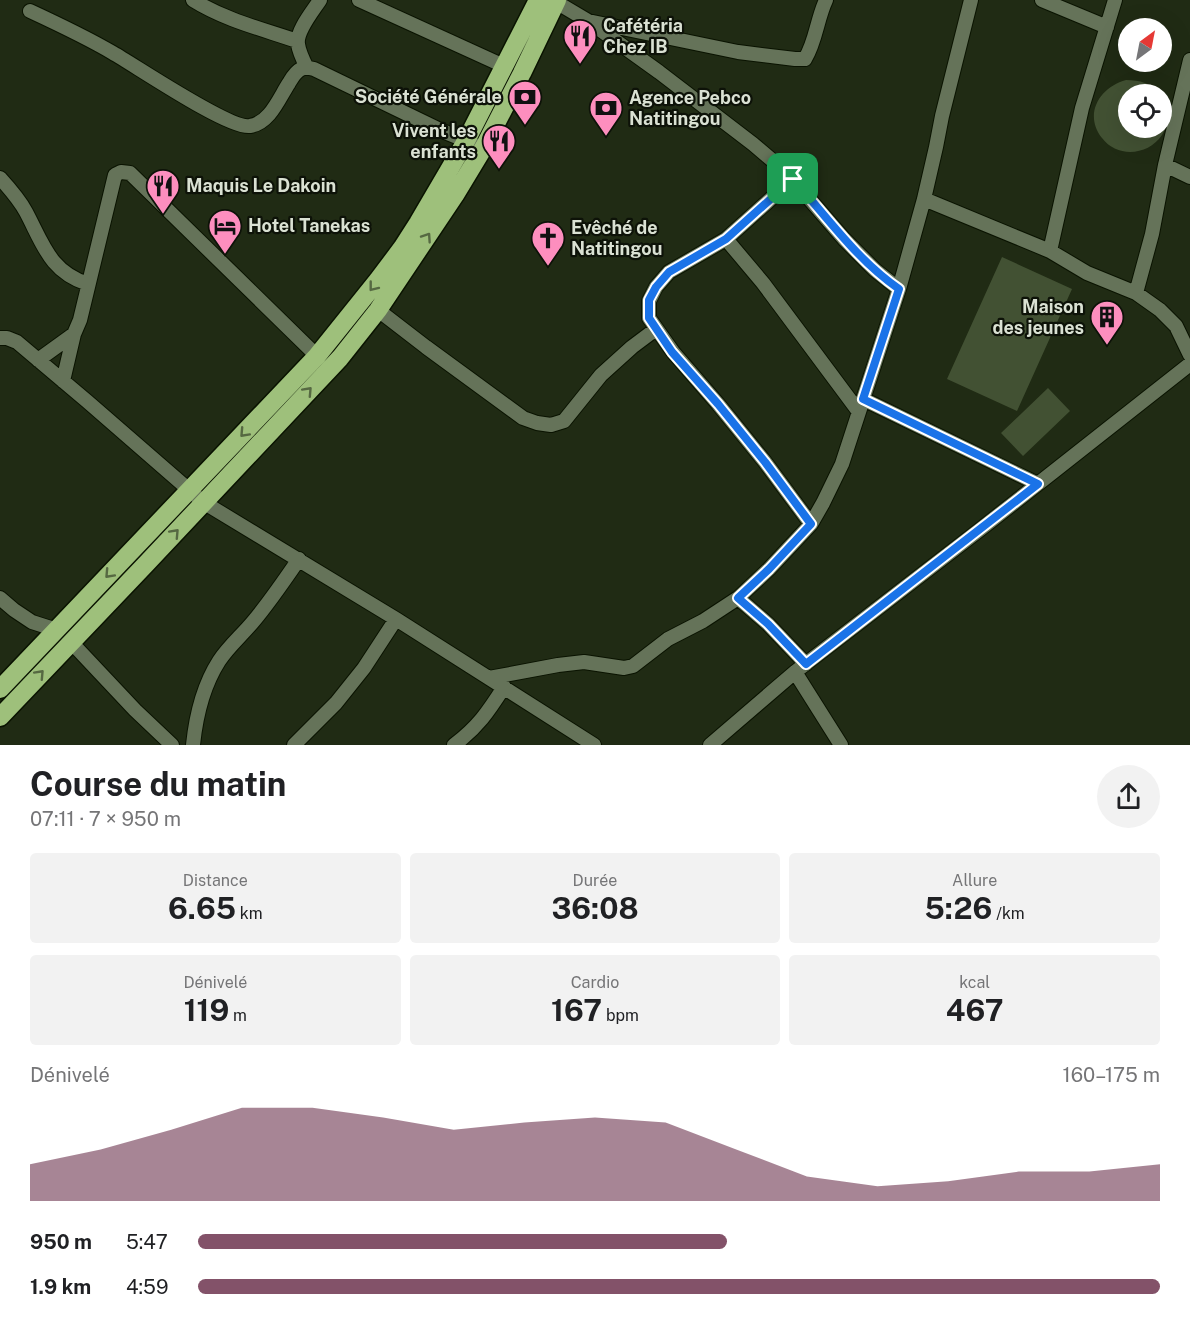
<!DOCTYPE html>
<html lang="fr">
<head>
<meta charset="utf-8">
<style>
	:root { --surface:#fff; --page:#f2f2f2; --text:#202124; --muted:#757577; --accent:#835269 }
	body { margin:0; font-family:"Public Sans",sans-serif; background:var(--page); color:var(--text); height:100vh; display:flex; flex-direction:column; font-size:22px; white-space:nowrap }
	* { box-sizing:border-box; margin:0 }
	p { font-size:20px; color:var(--muted) }
	.icon { flex:none; width:33px; height:33px; fill:none; stroke:currentColor; stroke-width:2; stroke-linecap:round; stroke-linejoin:round }
	.map { position:relative; height:745px; overflow:hidden }
	.details { display:flex; flex-direction:column; background:var(--surface); flex:1 }
	.details>* { flex:none }
	.needle { width:39px; rotate:32deg }
	.tools { position:absolute; left:1118px; top:18px; display:grid; gap:12px }
	.tools a { display:grid; place-items:center; width:54px; height:54px; border-radius:50%; background:var(--surface); box-shadow:0 6px 24px #0002; font-size:30px }
	.pin { position:absolute; display:grid; place-items:center; width:51px; height:51px; color:#fff; margin:-26px; border-radius:12px; box-shadow:0 3px 9px #0006 }
	.round { display:grid; place-items:center; flex:none; width:63px; height:63px; border-radius:32px; background:var(--page) }
	.head { display:flex; align-items:center; justify-content:space-between; height:102px; padding:0 30px }
	h1 { font-size:33px; font-weight:700; line-height:45px }
	.stats { display:grid; grid-template-columns:repeat(3,1fr); gap:9px; height:102px; padding:6px 30px }
	.stats div { display:grid; align-content:center; border-radius:6px; background:var(--page); text-align:center }
	.stats b { font-size:30px; font-weight:700 }
	.stats small { font-size:16px; font-weight:400 }
	.stats p { font-size:16px }
	.chart { height:168px; padding:12px 30px }
	.chart p { display:flex; justify-content:space-between }
	.chart svg { width:100%; height:108px; margin-top:6px; fill:var(--accent); opacity:.7 }
	ul { padding:0 30px; list-style:none; font-size:20px }
	li { display:grid; grid-template-columns:96px 72px 1fr; align-items:center; height:45px }
	li i { height:15px; border-radius:8px; background:var(--accent) }
	.map>svg:first-child { display:block }
	.green { fill:#425133 }
	.lines { fill:none; stroke-linecap:round; stroke-linejoin:round }
	.minor-casing { stroke:#0a1301; stroke-width:16 }
	.highway-casing { stroke:#0a1301; stroke-width:21 }
	.minor { stroke:#657359; stroke-width:14 }
	.highway { stroke:#9ec07b; stroke-width:18 }
	.oneway { stroke:#566942 }
	.route-casing { stroke:#fff; stroke-width:12 }
	.route { stroke:#1a73e8; stroke-width:8 }
	.labels { text-anchor:middle; stroke-width:4.5; stroke-linejoin:round; paint-order:stroke }
	.poi-label { font-size:18px; font-weight:bold; fill:#dae1d3; stroke:#0d1208; text-anchor:start }
</style>
</head>
<body>
<div class="map">
<svg width="1190" height="745" viewBox="0 0 1190 745">
	<rect width="100%" height="100%" fill="#202b14"/>
	<path class="green" d="M1126,80C1140,80 1151,83 1160,94H1128V128H1161V96C1168,109 1170,123 1162,135C1148,156 1117,158 1102,138C1083,114 1100,87 1126,80Z
		M1002,257L1072,289L1017,411L947,379Z
		M1048,388L1070,411L1023,456L1001,433Z"/>
	<g class="lines">
		<g class="minor-casing">
			<path id="minor" d="M193,0C225,20 262,29 297,41
				M359,0L504,66
				M1042,0L1107,27
				M556,2L588,21L738,52L795,59H805C816,41 817,19 826,0
				M30,11C58,24 86,37 113,53C136,66 230,130 250,126C270,123 279,98 289,83C292,78 295,72 301,69C305,67 310,68 314,69L440,130L472,143
				M588,21L659,72L753,144L786,172L844,239L875,270L899,289
				M307,68C303,60 299,52 298,44C296,31 313,11 320,0
				M1165,165L1190,177
				M0,178C10,189 19,199 26,212C43,244 50,272 88,284
				M793,179L726,239L669,272L656,287L649,301V318L673,352L718,404L765,462L811,524
				M924,199L1050,251L1087,273L1136,293L1160,310L1176,326L1190,355
				M726,239L763,283L859,412
				M1050,251L1082,108L1115,0
				M1136,293L1152,234L1165,165L1190,60
				M378,310L426,347L523,418L537,423L551,425L564,421L601,375L632,347L656,329
				M0,338H7L17,342L88,402L203,502L396,619L594,745
				M38,360L74,334
				M63,381L74,334L80,320L115,175L121,172L130,173L317,356
				M863,399L1038,484
				M0,598L14,610L32,622L57,630
				M738,598L768,624L806,664
				M71,642L135,710L172,745
				M795,672L841,745
				M489,678L558,665L584,662L624,668L633,666L668,639L703,621L738,598L769,569L811,524L823,503L842,464L899,289L924,199L936,147L942,116L971,0
				M193,745C196,716 203,686 219,661C228,647 241,636 252,623C269,603 284,581 299,559
				M294,745L336,703L364,668L396,619
				M454,745C478,727 488,712 504,687
				M710,745L795,672L982,528L1190,364"/>
		</g>
		<g class="highway-casing">
			<path id="highway" d="M0,689L317,356L378,280L402,248L418,223L466,141L538,0
				M0,717L145,565L340,358L378,310L455,195L484,147L522,73L557,0"/>
		</g>
		<use href="#minor" class="minor"/>
		<use href="#highway" class="highway"/>
	</g>
	<defs><path id="oneway-chevron" d="M-2-3.5L2.5 0L-2 3.5" fill="none" stroke-width="1.6" stroke-linecap="round" stroke-linejoin="round" transform="scale(1.5)"/></defs>
	<g class="oneway">
		<use href="#oneway-chevron" transform="translate(427 237) rotate(-56)"/>
		<use href="#oneway-chevron" transform="translate(373 287) rotate(128)"/>
		<use href="#oneway-chevron" transform="translate(308 391) rotate(-47)"/>
		<use href="#oneway-chevron" transform="translate(244 433) rotate(133)"/>
		<use href="#oneway-chevron" transform="translate(175 533) rotate(-47)"/>
		<use href="#oneway-chevron" transform="translate(109 574) rotate(133)"/>
		<use href="#oneway-chevron" transform="translate(40 674) rotate(-47)"/>
	</g>
	<g class="lines">
		<g class="route-casing">
			<path id="route" d="M793,179C827,217 857,260 899,289L863,399L1038,484L806,664L768,624L738,598L769,569L811,524L765,462L718,404L672,352L649,318V300L656,287L669,272L726,239Z"/>
		</g>
		<use href="#route" class="route"/>
	</g>
	<defs>
		<g id="restaurant-pin" transform="scale(1.725)"><path d="M0 17L-7.5 6A9.5 9.5 0 1 1 7.5 6Z" fill="#fd8ebe" stroke="#0d1208"/><path d="M-5-6h1v4h1v-4h1v4h1v-4h1v5L-1.5 .5V6h-2V.5L-5-1ZM5-6V6H3V1.5H1.5Q1.5-4 5-6Z" fill="#111"/></g>
		<g id="bank-pin" transform="scale(1.725)"><path d="M0 17L-7.5 6A9.5 9.5 0 1 1 7.5 6Z" fill="#fd8ebe" stroke="#0d1208"/><path d="M-6-4H6V4H-6ZM0-2.3a2.3 2.3 0 1 0 0 4.6a2.3 2.3 0 1 0 0-4.6Z" fill="#111"/></g>
		<g id="hotel-pin" transform="scale(1.725)"><path d="M0 17L-7.5 6A9.5 9.5 0 1 1 7.5 6Z" fill="#fd8ebe" stroke="#0d1208"/><path d="M-6-4.5h1.5V1H6V5H4.5V3h-9V5H-6ZM-4 0a1.8 1.8 0 1 1 3.6 0ZM.5 0V-2.5h3Q6-2.5 6 0Z" fill="#111"/></g>
		<g id="church-pin" transform="scale(1.725)"><path d="M0 17L-7.5 6A9.5 9.5 0 1 1 7.5 6Z" fill="#fd8ebe" stroke="#0d1208"/><path d="M-1.2-6h2.4v3.5h3.3v2.4h-3.3V6h-2.4V-.1h-3.3v-2.4h3.3Z" fill="#111"/></g>
		<g id="building-pin" transform="scale(1.725)"><path d="M0 17L-7.5 6A9.5 9.5 0 1 1 7.5 6Z" fill="#fd8ebe" stroke="#0d1208"/><path d="M-4-6H4V6H1V3H-1V6H-4ZM-2.5-4.3h1.7v1.8h-1.7ZM.8-4.3h1.7v1.8H.8ZM-2.5-1h1.7V.8h-1.7ZM.8-1h1.7V.8H.8Z" fill="#111"/></g>
	</defs>
	<g fill-rule="evenodd">
		<use href="#restaurant-pin" x="580" y="36"/>
		<use href="#bank-pin" x="525" y="97"/>
		<use href="#bank-pin" x="606" y="108"/>
		<use href="#restaurant-pin" x="499" y="141"/>
		<use href="#restaurant-pin" x="163" y="186"/>
		<use href="#hotel-pin" x="225" y="226"/>
		<use href="#church-pin" x="548" y="238"/>
		<use href="#building-pin" x="1107" y="317"/>
	</g>
	<g class="labels">
		<g class="poi-label">
			<text x="603" y="32">Cafétéria<tspan x="603" dy="21">Chez IB</tspan></text>
			<text x="502" y="103" text-anchor="end">Société Générale</text>
			<text x="629" y="104">Agence Pebco<tspan x="629" dy="21">Natitingou</tspan></text>
			<text x="476" y="137" text-anchor="end">Vivent les<tspan x="476" dy="21">enfants</tspan></text>
			<text x="186" y="192">Maquis Le Dakoin</text>
			<text x="248" y="232">Hotel Tanekas</text>
			<text x="571" y="234">Evêché de<tspan x="571" dy="21">Natitingou</tspan></text>
			<text x="1084" y="313" text-anchor="end">Maison<tspan x="1084" dy="21">des jeunes</tspan></text>
		</g>
	</g>
</svg>
<div class="tools">
<a><svg class="needle" viewBox="-14 -14 28 28"><path d="M0-13l5 13h-10z" fill="#e53935"/><path d="M0 13l5-13h-10z" fill="#757577"/></svg></a>
<a><svg class="icon" aria-label="locate" viewBox="0 0 24 24"><circle cx="12" cy="12" r="6"/><path d="M12 2v4M12 18v4M2 12h4M18 12h4"/></svg></a>
</div>
<div class="pin" style="left:793px;top:179px;background:#1e9e55"><svg class="icon" aria-label="arrive" viewBox="0 0 24 24"><path d="M6 21V4h12l-3 4 3 4H6"/></svg></div>
</div>
<section class="details">
<div class="head"><div><h1>Course du matin</h1><p>07:11 · 7 × 950 m</p></div><a class="round"><svg class="icon" aria-label="share" viewBox="0 0 24 24"><path d="M12 15V3M7 8l5-5 5 5M5 13v7h14v-7"/></svg></a></div>
<div class="stats">
<div><p>Distance</p><b>6.65<small> km</small></b></div>
<div><p>Durée</p><b>36:08</b></div>
<div><p>Allure</p><b>5:26<small> /km</small></b></div>
</div>
<div class="stats">
<div><p>Dénivelé</p><b>119<small> m</small></b></div>
<div><p>Cardio</p><b>167<small> bpm</small></b></div>
<div><p>kcal</p><b>467</b></div>
</div>
<div class="chart"><p><span>Dénivelé</span>160–175 m</p>
<svg viewBox="0 0 160 44" preserveAspectRatio="none"><path d="M0 44V29L10 23L20 15L30 6L40 6L50 10L60 15L70 12L80 10L90 12L100 23L110 34L120 38L130 36L140 32L150 32L160 29V44z"/></svg>
</div>
<ul>
<li><b>950 m</b>5:47<i style="width:55%"></i></li>
<li><b>1.9 km</b>4:59<i style="width:100%"></i></li>
</ul>
</section>
</body>
</html>
